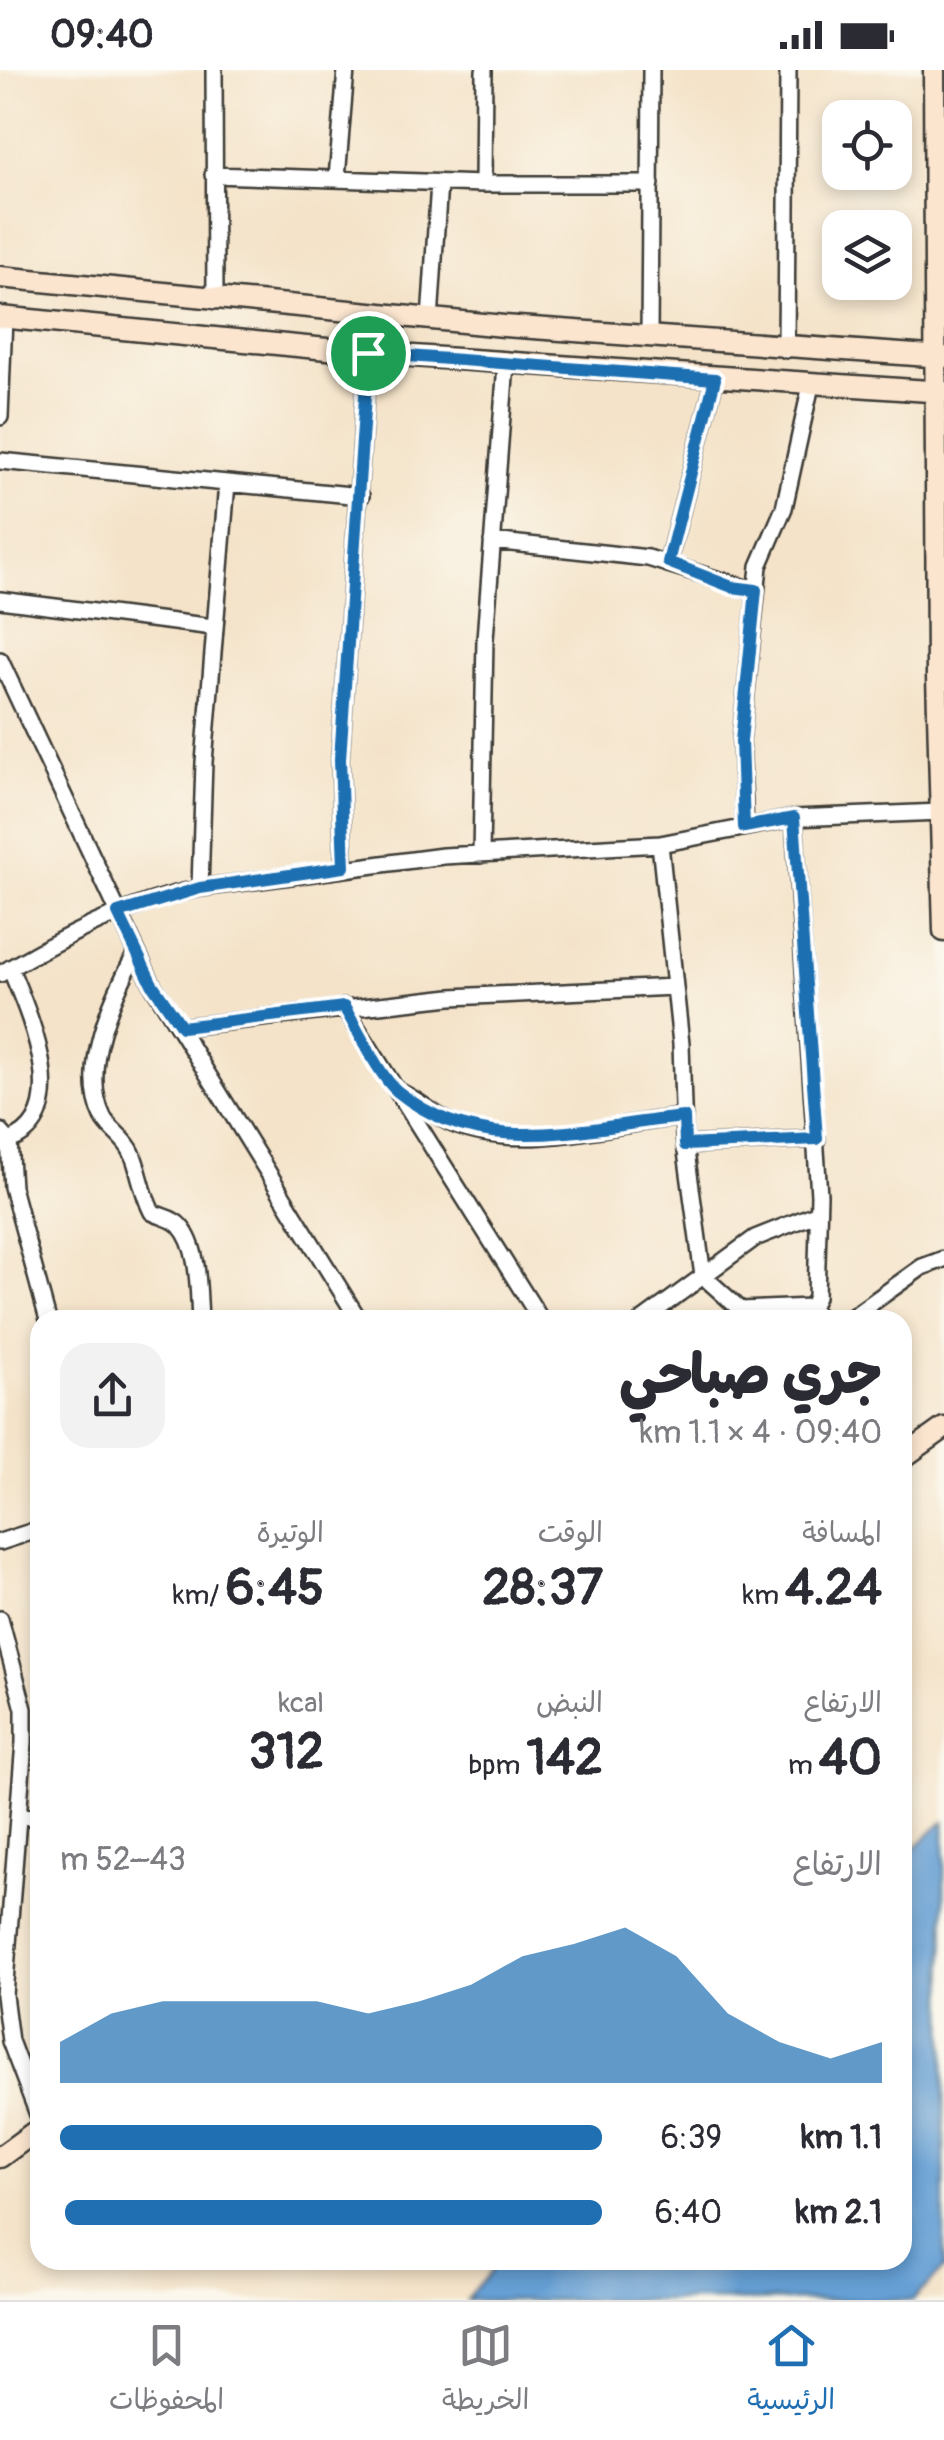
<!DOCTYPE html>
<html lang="ar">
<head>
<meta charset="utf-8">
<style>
	:root { --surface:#fff; --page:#f2f2f3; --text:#2b2b33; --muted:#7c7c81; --line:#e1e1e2; --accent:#1f6fb2 }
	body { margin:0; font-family:Pangolin,"Playpen Sans Arabic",sans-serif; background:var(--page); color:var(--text); direction:rtl; height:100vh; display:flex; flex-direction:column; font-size:38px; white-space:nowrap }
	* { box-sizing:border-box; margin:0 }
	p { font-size:32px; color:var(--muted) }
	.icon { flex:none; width:55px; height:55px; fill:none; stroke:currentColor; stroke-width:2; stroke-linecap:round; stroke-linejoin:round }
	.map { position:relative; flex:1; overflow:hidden; direction:ltr }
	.panel { position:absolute; left:30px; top:1240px; width:882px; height:960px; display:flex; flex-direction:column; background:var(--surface); border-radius:30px; box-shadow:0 5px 15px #0003; direction:rtl }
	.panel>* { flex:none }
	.fabs { position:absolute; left:822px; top:30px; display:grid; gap:20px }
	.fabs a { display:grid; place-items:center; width:90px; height:90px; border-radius:20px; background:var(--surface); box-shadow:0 5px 15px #0003; font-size:50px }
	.pin { position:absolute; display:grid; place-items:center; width:85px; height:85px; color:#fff; margin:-42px; border:5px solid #fff; border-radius:50%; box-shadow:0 2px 10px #0007 }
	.round { display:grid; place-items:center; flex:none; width:105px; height:105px; border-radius:30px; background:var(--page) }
	.headline { display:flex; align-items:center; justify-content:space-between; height:170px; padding:0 30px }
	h1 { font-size:55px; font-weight:800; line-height:75px }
	.stats { display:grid; grid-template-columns:repeat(3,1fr); gap:15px; height:170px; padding:10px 30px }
	.stats div { display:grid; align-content:center }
	.stats b { font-size:50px; font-weight:800 }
	.stats small { font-size:28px; font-weight:400 }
	.stats p { font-size:28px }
	.chart { height:280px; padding:20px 30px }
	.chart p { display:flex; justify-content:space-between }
	.chart svg { width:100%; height:180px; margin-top:10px; fill:var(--accent); opacity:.7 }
	ul { padding:0 30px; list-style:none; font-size:32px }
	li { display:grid; grid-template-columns:160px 120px 1fr; align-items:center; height:75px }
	li i { height:25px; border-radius:12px; background:var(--accent) }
	.status { display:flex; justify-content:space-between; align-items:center; height:70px; padding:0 50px; background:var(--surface); direction:ltr }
	.status svg { height:28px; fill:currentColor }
	.dock { display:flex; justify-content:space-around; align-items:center; height:140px; border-top:2px solid var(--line); background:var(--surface); font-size:28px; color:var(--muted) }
	.dock a { display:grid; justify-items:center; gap:5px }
	.dock .on { color:var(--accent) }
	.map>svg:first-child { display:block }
	.water { fill:#659fd4; stroke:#405e78; stroke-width:2.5 }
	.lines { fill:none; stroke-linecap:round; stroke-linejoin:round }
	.street-casing { stroke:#3c3a36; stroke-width:20 }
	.secondary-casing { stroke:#3c3a36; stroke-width:25 }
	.street { stroke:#fff; stroke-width:15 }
	.secondary { stroke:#fbe5cf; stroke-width:20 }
	.route-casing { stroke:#fff; stroke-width:20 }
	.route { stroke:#1f6fb2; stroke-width:12 }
</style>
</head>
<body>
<div class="status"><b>09:40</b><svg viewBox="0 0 49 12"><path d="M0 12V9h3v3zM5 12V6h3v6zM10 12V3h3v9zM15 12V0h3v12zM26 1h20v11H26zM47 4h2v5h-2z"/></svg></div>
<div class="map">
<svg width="944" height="2230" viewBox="0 0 944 2230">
	<rect width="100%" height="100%" fill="#fbf7ec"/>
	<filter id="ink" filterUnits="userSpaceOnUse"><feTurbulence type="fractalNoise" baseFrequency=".01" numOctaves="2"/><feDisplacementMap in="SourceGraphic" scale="20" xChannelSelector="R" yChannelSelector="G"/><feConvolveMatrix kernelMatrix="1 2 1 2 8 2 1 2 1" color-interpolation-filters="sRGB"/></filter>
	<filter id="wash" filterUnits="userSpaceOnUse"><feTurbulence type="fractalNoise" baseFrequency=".0048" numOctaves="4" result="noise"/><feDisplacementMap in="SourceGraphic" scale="40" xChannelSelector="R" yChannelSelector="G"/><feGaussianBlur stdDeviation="2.25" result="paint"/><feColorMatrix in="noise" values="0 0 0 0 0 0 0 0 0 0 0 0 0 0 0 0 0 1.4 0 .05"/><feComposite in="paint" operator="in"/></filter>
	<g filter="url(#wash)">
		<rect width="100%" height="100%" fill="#f4e3c9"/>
		<path class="water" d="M944,1751V2199L913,2230H466L500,2190H902L903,1788Z"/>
	</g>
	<g filter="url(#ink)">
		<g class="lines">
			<g class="street-casing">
				<path id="street" d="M214,0L215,231
					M213,105L483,114H651
					M337,108L346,0
					M483,114L484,0
					M430,250L439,113
					M649,268L651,0
					M786,280L788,0
					M0,347L4,248
					M0,391L361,426
					M492,471L648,488L756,521
					M668,492L715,309
					M0,530L213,557
					M0,590L152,914L359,1250
					M794,748L819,1125L816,1227L811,1237
					M745,757L741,671L759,496L784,438L811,315
					M660,774L681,974L684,1067L703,1206L741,1240L811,1237L820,1250
					M481,785L485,569L506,294
					M344,797L340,689L368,283
					M200,818L204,692L227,413
					M136,883C113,926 79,998 103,1047C110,1061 125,1067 132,1083C140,1102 142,1123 152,1142C161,1147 173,1148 180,1156C200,1178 198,1222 200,1250
					M0,904C64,866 126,834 200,818L443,786L660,774L794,748L941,742
					M344,937L541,1250
					M182,957L451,927L675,917
					M400,1022C419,1030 434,1046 453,1054C527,1084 609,1053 684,1047
					M0,1061L9,1071L12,1117L48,1250
					M9,1071C76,1047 28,942 10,898
					M685,1075L817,1069
					M643,1250L755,1168L818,1143
					M848,1250L922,1197L944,1189
					M0,1472L40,1459
					M0,1549L24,1639V1672L4,1925L10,1971L40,2050
					M19,1744L40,1749"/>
			</g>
			<g class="secondary-casing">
				<path id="secondary" d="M934,0L937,606L944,861
					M0,207L504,256L944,287
					M0,247L368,283L944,322
					M902,1388L944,1358
					M0,2087L40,2058"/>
			</g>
			<use href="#street" class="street"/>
			<use href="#secondary" class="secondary"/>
		</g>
	</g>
	<g class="lines" filter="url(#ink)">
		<g class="route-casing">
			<path id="route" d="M368,283L715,309L668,492L732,517L756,520L741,671L744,757L794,748L817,1069L685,1075L684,1047C585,1056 484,1092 397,1021C379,1006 357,958 344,937L182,957L152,914L118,843L200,818L344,797L340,689Z"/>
		</g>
		<use href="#route" class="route"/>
	</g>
</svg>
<div class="fabs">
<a><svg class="icon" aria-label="locate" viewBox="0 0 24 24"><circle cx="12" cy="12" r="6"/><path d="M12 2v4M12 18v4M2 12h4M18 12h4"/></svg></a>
<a><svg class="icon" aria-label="layers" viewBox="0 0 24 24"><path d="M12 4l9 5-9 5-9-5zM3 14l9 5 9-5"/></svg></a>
</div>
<div class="pin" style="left:368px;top:283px;background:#1e9e55"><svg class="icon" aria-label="arrive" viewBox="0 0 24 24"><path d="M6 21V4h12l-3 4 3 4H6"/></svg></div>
<section class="panel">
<div class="headline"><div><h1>جري صباحي</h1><p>09:40 · 4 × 1.1 km</p></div><a class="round"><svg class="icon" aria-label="share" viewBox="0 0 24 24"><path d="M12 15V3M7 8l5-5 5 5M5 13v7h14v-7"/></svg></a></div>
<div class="stats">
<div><p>المسافة</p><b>4.24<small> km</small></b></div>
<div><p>الوقت</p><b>28:37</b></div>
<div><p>الوتيرة</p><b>6:45<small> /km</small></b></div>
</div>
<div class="stats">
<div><p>الارتفاع</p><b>40<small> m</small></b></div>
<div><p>النبض</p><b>142<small> bpm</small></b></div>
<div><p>kcal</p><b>312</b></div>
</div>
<div class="chart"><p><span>الارتفاع</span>43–52 m</p>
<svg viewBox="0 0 160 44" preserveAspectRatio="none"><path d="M0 44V34L10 27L20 24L30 24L40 24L50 24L60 27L70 24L80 20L90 13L100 10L110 6L120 13L130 27L140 34L150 38L160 34V44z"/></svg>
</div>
<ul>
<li><b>1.1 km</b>6:39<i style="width:100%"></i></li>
<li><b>2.1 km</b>6:40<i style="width:99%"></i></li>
</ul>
</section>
</div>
<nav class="dock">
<a class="on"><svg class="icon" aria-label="home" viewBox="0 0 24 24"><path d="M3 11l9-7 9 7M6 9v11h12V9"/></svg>الرئيسية</a>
<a><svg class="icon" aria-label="map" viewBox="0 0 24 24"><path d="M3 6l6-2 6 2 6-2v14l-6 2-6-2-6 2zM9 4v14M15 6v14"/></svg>الخريطة</a>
<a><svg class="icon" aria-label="saved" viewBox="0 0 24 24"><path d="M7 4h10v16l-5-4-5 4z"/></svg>المحفوظات</a>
</nav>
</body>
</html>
